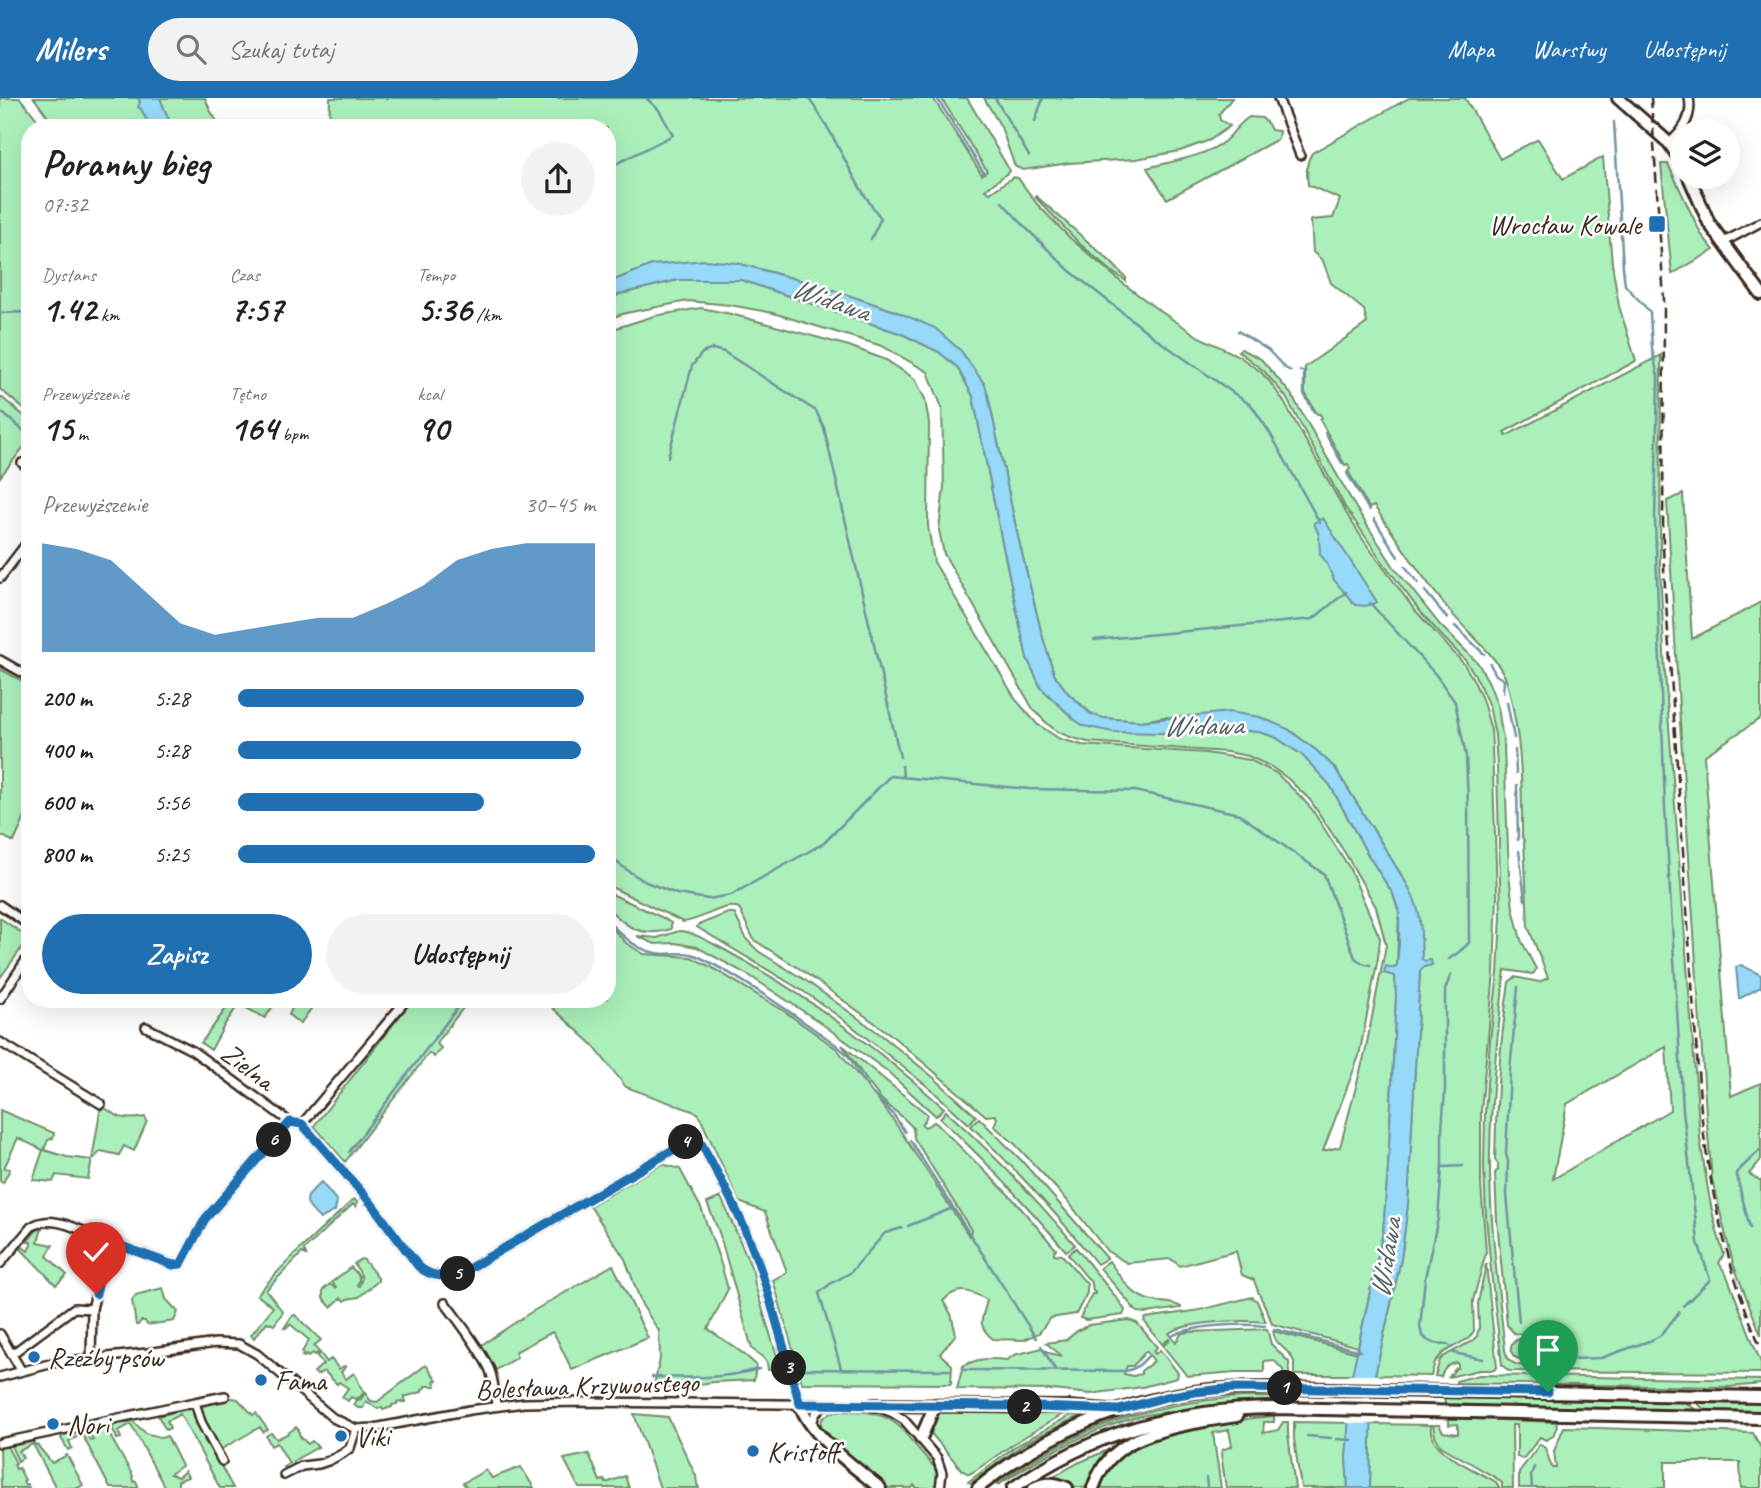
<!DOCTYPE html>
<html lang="pl">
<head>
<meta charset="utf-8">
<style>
	:root { --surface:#fff; --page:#f2f2f2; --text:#222; --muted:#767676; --accent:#1f6fb2 }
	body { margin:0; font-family:Caveat,sans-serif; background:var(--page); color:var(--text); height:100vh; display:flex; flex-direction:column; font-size:26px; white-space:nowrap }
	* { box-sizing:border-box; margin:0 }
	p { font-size:23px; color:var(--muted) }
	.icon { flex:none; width:38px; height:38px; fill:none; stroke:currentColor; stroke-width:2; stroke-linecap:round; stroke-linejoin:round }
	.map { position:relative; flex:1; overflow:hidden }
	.side { position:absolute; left:21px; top:21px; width:595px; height:889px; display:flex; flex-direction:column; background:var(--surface); border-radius:28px; box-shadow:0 7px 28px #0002 }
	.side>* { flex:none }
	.controls { position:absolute; left:1670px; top:21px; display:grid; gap:14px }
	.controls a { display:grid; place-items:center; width:70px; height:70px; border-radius:50%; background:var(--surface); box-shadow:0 7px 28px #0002; font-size:35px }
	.pin { position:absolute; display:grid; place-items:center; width:60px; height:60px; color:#fff; margin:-72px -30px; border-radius:50% 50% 50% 0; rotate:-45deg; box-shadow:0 0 7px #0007 }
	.pin .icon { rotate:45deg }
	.km { position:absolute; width:35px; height:35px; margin:-18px; border-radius:50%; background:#222; color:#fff; font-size:19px; line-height:35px; text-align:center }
	.round { display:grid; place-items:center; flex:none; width:74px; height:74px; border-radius:37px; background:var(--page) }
	.overview { display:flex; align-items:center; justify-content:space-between; height:119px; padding:0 21px }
	h1 { font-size:38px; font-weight:600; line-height:52px }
	.metrics { display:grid; grid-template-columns:repeat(3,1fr); gap:10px; height:119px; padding:7px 21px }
	.metrics div { display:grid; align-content:center }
	.metrics b { font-size:35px; font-weight:600 }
	.metrics small { font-size:19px; font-weight:400 }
	.metrics p { font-size:19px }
	.chart { height:196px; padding:14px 21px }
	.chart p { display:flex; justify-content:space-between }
	.chart svg { width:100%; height:126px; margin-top:7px; fill:var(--accent); opacity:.7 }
	.button { display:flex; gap:14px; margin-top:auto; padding:14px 21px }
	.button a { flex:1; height:80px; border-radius:42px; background:var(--accent); color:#fff; font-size:28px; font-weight:600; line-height:80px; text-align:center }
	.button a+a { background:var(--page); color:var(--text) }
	ul { padding:0 21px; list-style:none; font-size:23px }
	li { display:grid; grid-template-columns:112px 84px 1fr; align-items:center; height:52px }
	li i { height:18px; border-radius:9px; background:var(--accent) }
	header { display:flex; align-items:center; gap:42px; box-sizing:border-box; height:98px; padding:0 35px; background:var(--accent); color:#fff }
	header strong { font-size:33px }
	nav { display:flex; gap:38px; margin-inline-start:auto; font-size:24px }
	.search { width:490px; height:63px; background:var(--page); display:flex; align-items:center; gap:18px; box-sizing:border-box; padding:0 24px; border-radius:38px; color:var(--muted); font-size:26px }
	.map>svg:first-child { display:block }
	.green { fill:#abf0bb; stroke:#738d6c; stroke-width:2; fill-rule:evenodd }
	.water { fill:#96d9f8; stroke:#7293a1; stroke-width:2 }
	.pier { fill:#fff }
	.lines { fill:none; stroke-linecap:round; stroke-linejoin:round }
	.stream { stroke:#7293a1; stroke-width:2.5 }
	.street-casing { stroke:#3b2a1e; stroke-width:12 }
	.secondary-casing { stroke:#3b2a1e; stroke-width:16 }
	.street { stroke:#fff; stroke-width:7 }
	.secondary { stroke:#fff; stroke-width:10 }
	.rail { stroke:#3b2a1e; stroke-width:2.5; stroke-dasharray:10 5; stroke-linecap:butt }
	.route-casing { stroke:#fff; stroke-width:14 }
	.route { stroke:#1f6fb2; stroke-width:9 }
	.poi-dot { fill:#1f6fb2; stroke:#fff; stroke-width:2.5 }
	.labels { text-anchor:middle; stroke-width:5; stroke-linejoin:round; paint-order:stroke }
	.poi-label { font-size:28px; fill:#3b2a1e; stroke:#fff; text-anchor:start }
	.street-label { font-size:28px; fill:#3b2a1e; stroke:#fff }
	.water-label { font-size:30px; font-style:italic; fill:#565f5f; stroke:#fff }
</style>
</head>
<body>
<header>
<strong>Milers</strong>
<div class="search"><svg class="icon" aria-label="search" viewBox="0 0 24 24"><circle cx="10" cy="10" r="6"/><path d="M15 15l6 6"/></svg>Szukaj tutaj</div>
<nav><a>Mapa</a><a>Warstwy</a><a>Udostępnij</a></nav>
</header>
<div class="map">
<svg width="1761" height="1390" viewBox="0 0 1761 1390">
	<rect width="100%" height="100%" fill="#fff"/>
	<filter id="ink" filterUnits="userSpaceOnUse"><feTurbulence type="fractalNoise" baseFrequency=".0143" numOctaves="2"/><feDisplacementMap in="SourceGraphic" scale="14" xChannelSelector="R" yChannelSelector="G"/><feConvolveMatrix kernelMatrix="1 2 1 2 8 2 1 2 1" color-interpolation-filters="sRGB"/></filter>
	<g filter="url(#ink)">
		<path class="green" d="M0,0H20L44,30H30V316L0,291Z
			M34,0H139L141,11L151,30H56Z
			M160,0H205L210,12L221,30H172Z
			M330,0H933L982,77L987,73L941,0H967L1010,73L985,92L990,95L1013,79L1018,80L1037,106L1070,140L1120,183L1157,211L1199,239L1239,258L1261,274L1269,283L1283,302L1346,415L1364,443L1414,511L1464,566L1473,581L1482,601L1491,632L1492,648L1497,797L1494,874L1481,1013V1086L1486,1154L1473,1203L1474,1233L1469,1240L1443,1255L1435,1264L1431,1278L1375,1277L1401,1161L1408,1106L1420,872L1424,869L1431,867L1422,862L1421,848L1408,788L1335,670L1317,653L1288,631L1165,619L1141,623L1103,620L1092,616L1068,595L1054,576L1041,533L1018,439L988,297L985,287L961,253L895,213L821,188L737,165L652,167L607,185V30H329Z
			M984,0H1232L1219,16L1220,22L1230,28L1210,42L1180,53L1136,61L1069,65L1023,72L1016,69L1014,66L1001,29Z
			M1409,0H1465L1500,61L1538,41L1563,81L1603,59L1612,165L1619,208L1636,263L1504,334L1506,338L1661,257L1660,467L1665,575L1700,1040C1706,1080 1711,1119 1724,1156L1719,1165L1727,1178L1761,1265V1275L1509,1273L1502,1267L1492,1183L1486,1118L1484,1069L1485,1015L1490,942L1498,875L1501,818L1497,668L1495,637L1489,608L1475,577L1465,562L1442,538L1419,512L1380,460L1345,409L1286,299L1264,273L1238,253L1241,251L1261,261L1291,296L1356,410L1394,469L1440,527L1478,565L1489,585L1498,609L1504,648L1509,776L1513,810L1521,842L1536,871L1534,875L1532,876L1505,872C1498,933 1491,993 1490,1054C1489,1120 1498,1187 1505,1252C1510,1279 1550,1267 1530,1238L1514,1235L1507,1227L1497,1122L1495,1075L1498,1072V1066L1495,1062C1496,1002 1500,943 1509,884L1515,879L1539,884L1548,880L1528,828L1524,743L1522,739C1522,697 1522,657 1514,616C1512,604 1509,590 1505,579C1493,553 1467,535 1450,513C1422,480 1399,444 1374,408L1369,410L1348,373L1350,371L1348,366L1345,367L1320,322L1322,320L1320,316H1317L1305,295V269L1367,225L1364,212L1331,185L1323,163L1313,154L1311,122L1333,120L1340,101L1308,87C1307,75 1305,66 1312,55ZM1666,949L1670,1012L1553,1081L1567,1006Z
			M1249,19L1262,20L1268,26L1271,32L1279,33L1278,41L1167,101L1147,70C1172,63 1204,59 1225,43C1234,35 1237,27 1249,19Z
			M1661,66H1668L1701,136L1714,152L1672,176Z
			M1036,98L1111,164L1126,180V183L1115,176L1079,145L1035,99Z
			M706,181L741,182L902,236L939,254L957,269L973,298L1002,444L1027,560L1041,590L1075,622L1162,635L1179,632L1226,631L1259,634L1275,639L1302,657L1330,687L1368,757L1393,796L1399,814L1397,867L1384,875L1395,878L1396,898L1388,1070L1383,1134L1358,1249L1272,1226C1268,1211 1258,1197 1254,1182L1242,1177L1236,1153L1180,1168L1171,1161L1127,1165L1107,1153L1066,1101L1015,1046L994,1028L997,1020L995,1017L986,1018L890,936L800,871L754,842L739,810C723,804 701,823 683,824L607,787V233L654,218L701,210L731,216L849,248L886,262L915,281L925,301L929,325L928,428L934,464L1016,602L1037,626L1060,641L1082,647L1206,655L1250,662L1276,675L1299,697L1311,710L1349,769L1380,840L1378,860L1359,958L1323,1053L1340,1049L1365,955L1386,847L1376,809L1345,755L1310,702L1287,680L1270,668L1248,658L1227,654L1088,644C1059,637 1053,633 1033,611L944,456L939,432L944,388L942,310L928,274L882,248L773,215L730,207L688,203L626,215L607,221V202L620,196L678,182Z
			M0,298L30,323V341L0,379Z
			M1683,396L1692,541L1761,504V620L1704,658L1731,998L1761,985V1062L1749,1076L1761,1083V1237L1734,1168L1726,1138L1712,1081L1706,1015L1679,610L1667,403Z
			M0,571L30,587V708L14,744L0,737Z
			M607,794L663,820L671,825V831C641,840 627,830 607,809Z
			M728,815H734L747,842L758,853L805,882L880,936L933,979L976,1018L969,1026L933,993L848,925L806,895L697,829L698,827Z
			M0,820L29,840L0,880Z
			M607,824L626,845L644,856L691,859L711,869L784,913L837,951L892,1020L969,1138L971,1132L914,1040L913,1030C904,1019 893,1012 883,1003C867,986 856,965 842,947L927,1016L925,1022L921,1026L925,1029L934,1024L936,1025L1012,1100L1056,1151L1054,1153V1156L1062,1157L1087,1186V1195L1076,1216L1050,1220L1039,1235L1024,1242L993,1241C975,1226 983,1221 987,1202C971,1193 958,1187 943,1203L951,1216L956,1236L940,1256L952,1267L951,1286L802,1285L773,1182L787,1174L765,1114L739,1104L698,1015L626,989L591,945L543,901H607Z
			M679,833C692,833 711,845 723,851C803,894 877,950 944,1010L936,1018L887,973L818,923L750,878L697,849L675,845L655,846L637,838L657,840Z
			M233,901H278L265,920L239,906L225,926L211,952L201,945Z
			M283,901H318L300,926L289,917L293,908Z
			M413,901H470L436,945L441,950L434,959L429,955L345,1064L314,1028Z
			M101,1007C118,1020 124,1023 145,1019L147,1023L134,1053L124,1048L119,1057L101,1053L92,1062L88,1081L56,1077L53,1084L33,1082L43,1052L18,1040L4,1070L10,1071L3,1085L0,1083V1012L54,1035L53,1040L48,1042L44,1052L67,1059L92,1062Z
			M946,1013C992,1055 1035,1099 1075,1147L1066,1153C1026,1106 985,1062 940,1020Z
			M979,1020L1021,1062L1107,1160L1097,1166C1058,1117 1017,1072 971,1028Z
			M662,1066L680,1071L701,1110L721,1166L728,1191L708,1231C724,1243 742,1252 756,1267L754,1282L714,1284L653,1292L660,1261L659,1233L642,1207L625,1161L590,1108Z
			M721,1099L753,1173L755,1187L781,1271L768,1272C768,1261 761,1258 752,1251L719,1134L707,1105Z
			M354,1101L357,1104L356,1109L353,1106L304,1152L306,1157L302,1155L266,1192L283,1214L274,1227L267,1224L254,1240L251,1237L273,1209L257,1197C286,1162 321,1132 354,1101Z
			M42,1130L38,1144L53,1147L47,1158L67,1177L56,1187L21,1151L23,1149L28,1153L31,1147V1144H27L36,1133Z
			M1076,1150L1119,1203L1125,1212L1123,1217L1086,1222L1080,1220L1092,1196H1095V1194L1093,1193L1092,1186L1068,1156Z
			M361,1161L364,1162L378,1180V1183L359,1199L347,1201L345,1203L341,1200L331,1209L323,1200V1192L330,1186L335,1190L336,1189L332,1184L351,1169L359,1178V1183L357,1187L359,1188C365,1179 359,1173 354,1166Z
			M1109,1163C1121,1179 1132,1200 1154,1203C1163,1205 1173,1204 1181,1209V1210L1147,1215L1137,1214L1100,1170Z
			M1486,1166L1497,1269L1494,1272H1479L1449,1279L1456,1270H1458V1265C1449,1265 1443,1271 1441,1279L1435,1278L1440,1262L1443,1259L1472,1243L1477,1238L1479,1230L1478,1205Z
			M613,1167L648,1240L572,1272L556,1239L552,1234L515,1254L517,1259L496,1272L480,1248L528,1216Z
			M163,1190L166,1201L178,1214L174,1223L147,1227L145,1223H141L138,1227H136L132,1202L136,1197Z
			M1252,1199L1257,1203L1266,1224C1241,1222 1189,1223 1169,1235L1176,1244L1182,1235L1189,1234L1267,1231L1271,1246L1289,1264V1277H1284L1283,1272L1274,1262L1264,1263V1274H1236L1187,1278L1163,1248L1170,1242L1169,1241L1162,1246L1144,1223L1146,1220L1200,1212Z
			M295,1217L321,1242L314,1248L319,1254L315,1257L313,1255L308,1259L307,1257L304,1259L302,1258L304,1256L302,1254L309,1242L290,1226L286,1230H284L292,1218Z
			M1129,1222L1137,1225L1157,1249L1153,1253L1155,1256L1160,1252L1178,1275L1177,1280L1142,1289L1090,1296L1053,1292L957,1291L963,1268C978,1260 990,1260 1007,1262L1014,1257L1042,1250L1049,1255L1062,1258L1046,1245L1066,1242L1077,1233L1089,1227ZM1146,1253L1154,1263L1141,1273V1276L1133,1278L1124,1276L1127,1268H1133Z
			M1273,1233L1358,1255L1352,1277H1294C1294,1274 1294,1267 1294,1264C1290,1250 1275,1250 1273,1233Z
			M1511 1251a10 10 0 1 1 20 0a10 10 0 1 1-20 0Z
			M320,1255L327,1264L331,1261L339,1271L344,1268L346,1269L341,1274L346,1281L354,1275C359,1282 358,1286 364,1294L360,1299L355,1301L351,1299L348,1303L342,1299L348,1290L339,1284L337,1286L324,1273L317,1277L314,1274L323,1266L317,1258Z
			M426,1267L437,1282L434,1283L436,1288H425V1290L422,1291V1294L404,1299L406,1304H397V1306L392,1307V1309L383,1312L382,1309L378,1311L366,1303L363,1310H358L354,1307L357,1302L361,1301L365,1295L371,1303L377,1304Z
			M1479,1277L1761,1282V1286L1729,1289L1456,1285V1283Z
			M1243,1299H1274V1303C1242,1303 1210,1307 1178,1313C1165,1315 1153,1315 1141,1318C1090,1331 1043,1357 1000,1386L996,1387C1075,1330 1145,1305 1243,1299Z
			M232,1300L238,1301L253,1317L256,1315L268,1332L263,1334L260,1329L220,1352L204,1326L199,1312L202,1306Z
			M1444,1300L1685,1304L1696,1312L1554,1310L1445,1306Z
			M1696,1304L1761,1305V1313H1706Z
			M193,1310L207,1339L204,1342L206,1345L209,1343L217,1361L233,1390H220L180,1316L167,1323L170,1330L166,1332L158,1318Z
			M843,1313C865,1313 882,1314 899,1328L935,1370L938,1381L936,1390H917L914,1387L912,1390H888L827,1337L821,1328L822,1321L830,1315Z
			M942,1314H944L1063,1316L1016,1344L975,1373L969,1376L962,1372L929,1333L935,1318Z
			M634,1316L668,1319L696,1378L697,1386L699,1390H660Z
			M1071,1317H1081L1025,1345L971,1385L968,1384L1014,1349Z
			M1274,1318V1324H1264L1263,1335L1278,1332L1283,1324H1288V1336L1295,1390H1226L1221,1356L1222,1352L1232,1348L1229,1332L1213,1335L1221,1390H1096L1104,1370L1131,1348L1177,1335L1252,1320Z
			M1449,1320L1556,1324L1557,1328L1553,1338L1546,1342L1540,1339L1523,1361L1517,1359V1327H1512L1513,1390H1502V1385L1496,1380L1441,1348L1435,1338L1433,1327H1439L1443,1334L1458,1336V1326L1449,1327Z
			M133,1323C138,1328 143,1334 148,1336C152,1337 157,1337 161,1340L167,1338L182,1368L170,1376L178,1379L185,1373L188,1379L178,1383V1390H165L131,1326L118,1333L121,1340L117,1341L112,1329L115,1327Z
			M1294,1324L1349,1325L1346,1360L1348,1390H1301L1294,1341Z
			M1371,1326L1431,1327C1431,1331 1430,1334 1432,1338C1438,1357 1479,1374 1496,1384L1499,1390H1370Z
			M105,1329L133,1378L132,1380L134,1384L136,1383L139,1390H110L82,1336L69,1343L72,1350L68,1352L61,1340L63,1337C75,1335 83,1332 91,1343L93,1342L88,1332Z
			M296,1329L299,1332C298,1339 303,1341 308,1346L312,1343L318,1349L293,1363V1368L287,1371L284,1369L289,1365L277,1345L271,1348L266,1338L271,1335L277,1341L287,1336Z
			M1564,1329L1753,1335L1761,1350V1390H1741L1740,1364H1665V1390H1519V1374L1540,1346L1545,1350L1552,1370H1556L1554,1353Z
			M32,1344L38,1348L52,1365L67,1357L83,1387L78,1390H56L33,1346L19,1353L23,1360L18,1363L11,1348Z
			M6,1349L8,1350L16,1365L14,1366L16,1371L19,1370L25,1382L23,1383L25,1387L27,1386L29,1390H1L0,1350Z
			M1110,1351L1099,1364L1087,1390C1072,1390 1066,1384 1051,1380L1078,1365Z
			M589,1356L600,1383L604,1382L606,1385L625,1378L629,1390H579L564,1361Z
			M521,1369L534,1390H467L463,1385L486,1372L492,1380Z"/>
		<path class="water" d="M139,0H160L172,30H151L141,11L138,9L140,4Z
			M705,162L737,165L821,188L895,213L935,230L961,253L985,287L988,297L1018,439L1041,533L1054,576L1068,595L1091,616L1103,620L1141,623L1229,614L1260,619L1288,631L1317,653L1335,670L1408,788C1424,818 1420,830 1422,861L1425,863L1431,862L1432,867L1424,869L1420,873L1408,1106L1401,1161L1375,1277L1372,1296L1370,1390H1348L1346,1360L1352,1277L1383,1134L1388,1070L1396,898L1395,878L1384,875L1386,868L1394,870L1397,867L1399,845V814L1393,796L1368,757L1330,687L1302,657L1275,639L1259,634L1226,631L1180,632L1162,635L1113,634L1084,628L1075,622L1041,590L1027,560L1002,444L973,298L957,269L939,254L902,236L741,182H678L620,196L607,202V185L652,167Z
			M1323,420L1377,504C1369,509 1363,508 1355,507L1334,482L1326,464L1320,456L1319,437L1314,425Z
			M1741,867L1761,877V889L1739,901L1736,869Z
			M321,1084L337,1103L335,1113L320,1121C304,1105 301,1102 321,1084Z"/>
		<path class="pier" d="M1348,1277H1379L1375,1326L1345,1325Z"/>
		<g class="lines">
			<path class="stream" d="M808,0C837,37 851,84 881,120L871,141
				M937,0L984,75
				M995,0L1029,58
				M1035,23L1043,0
				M1614,24L1623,169L1625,187L1650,214L1652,251L1658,279L1655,423L1665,710L1683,1012L1698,1144L1710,1182L1683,1208
				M616,66L673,37L659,12L646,0
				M1002,104L1027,131L1070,173L1155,240L1252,308L1270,335L1320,425
				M0,215L30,214
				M1238,233L1268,252L1285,270L1291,273
				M1300,273H1304V296L1314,314
				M0,313L30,338
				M1325,335L1342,365
				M668,359L692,268L702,255L713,251L724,254L816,313L824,330L900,659
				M1347,375L1369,412
				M1374,421L1398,459
				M1405,468L1418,485
				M1425,493L1447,520
				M1370,505L1436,577L1455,604L1466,658L1468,705L1469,845L1459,854L1449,861
				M1455,528L1484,556
				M1094,542L1313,521L1346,494
				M1490,566L1496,577L1504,582
				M0,568L30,584
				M1503,595L1504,582
				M1507,604L1514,640
				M1515,652L1516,675
				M902,668L903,678
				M1517,687L1518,742
				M1519,753L1525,802
				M607,757L630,774L646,784L677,796L708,801L731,797L824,745L890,678L1029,691L1135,693L1239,716L1324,776L1355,860L1362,865L1370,867
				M607,822C624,840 639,855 665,856C676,856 686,853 697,858C735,876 776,904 811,929C823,938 839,947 849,959C856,969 861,981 869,991
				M1518,889L1510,973L1506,1056L1508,1063L1507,1097L1519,1224
				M874,997L893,1016L905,1034
				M910,1042L1036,1240
				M349,1054L464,901
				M1442,1069L1463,1068
				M908,1128L953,1110
				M1750,1130L1736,1075L1761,1051
				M1274,1231L1360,1253
				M1172,1238C1192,1227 1242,1225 1265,1228
				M1041,1248L1056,1273
				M1450,1248L1447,1246L1433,1245L1427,1242L1422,1237L1420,1229L1425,1180L1438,1120L1442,1069V1031L1445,991V892L1451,876
				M1454,1255L1483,1261
				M1540,1262L1601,1260L1652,1242L1661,1237L1679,1214
				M841,1270L819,1195L830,1186L850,1175L885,1135L902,1130
				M802,1271L950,1272
				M964,1272L1123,1273C1136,1272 1141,1266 1149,1257
				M652,1279C691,1280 721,1281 759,1271
				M1307,1338L1331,1340
				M1336,1341L1351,1342
				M1206,1380L1207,1388
				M1532,1390L1531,1378L1534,1369"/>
			<g class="street-casing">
				<path id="street" d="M1278,0L1300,57
					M1669,45C1683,33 1693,19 1689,0
					M1722,145L1761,124
					M22,365L30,371
					M0,480L30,441
					M0,562L30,579
					M0,807L30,828
					M0,901L30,856
					M146,929L193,953L290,1024L302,1026L371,1105L418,1168C432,1180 446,1180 463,1174L697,1038C722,1082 746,1128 762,1176C776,1219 787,1263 800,1306
					M0,944L101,1006
					M302,1026L407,901
					M0,1166L31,1129C43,1121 55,1123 68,1127L173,1167L181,1166L205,1121L290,1024
					M445,1205C459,1223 479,1250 489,1270C494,1281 495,1296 496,1308
					M0,1236L21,1272
					M12,1256L74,1210L92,1211
					M91,1261L92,1211L109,1143
					M0,1279L57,1264L147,1255L216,1245L239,1246L257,1256L333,1320L356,1331L374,1330L470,1312L524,1305L585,1304L873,1307L893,1315L904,1322L937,1360L942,1375L940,1390
					M195,1304L225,1298
					M813,1329C812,1319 816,1313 824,1307
					M0,1345L195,1304L201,1324L222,1363
					M284,1377L302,1368L319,1366L328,1363L342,1356L350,1350L356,1331"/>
			</g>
			<g class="secondary-casing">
				<path id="secondary" d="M1618,0L1669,45L1682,64
					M1689,79L1709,125L1761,196
					M800,1306C811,1339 854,1368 880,1390
					M873,1307L1068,1309L1109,1312
					M921,1340L935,1307
					M978,1390C1044,1336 1125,1301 1210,1292C1231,1290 1253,1290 1275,1290L1761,1299
					M1013,1390C1093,1334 1177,1311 1274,1310L1761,1320
					M1034,1390C1045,1384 1055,1384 1067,1390
					M1093,1390C1098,1376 1105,1363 1117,1354C1143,1331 1203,1323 1237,1318"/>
			</g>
			<use href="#street" class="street"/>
			<use href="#secondary" class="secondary"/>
			<path class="rail" d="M1651,0L1664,202L1663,448L1665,490L1700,1002C1708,1088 1727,1171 1761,1250"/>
		</g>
	</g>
	<g class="lines" filter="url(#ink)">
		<g class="route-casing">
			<path id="route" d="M96,1196L108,1143L173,1167L181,1166L205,1121L290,1024L302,1026L371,1105L418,1168C432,1180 446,1180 463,1174L697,1038C721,1081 747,1129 762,1176C776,1219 787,1263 800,1306L1011,1308L1119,1312L1166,1299L1195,1294L1234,1290L1548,1294"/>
		</g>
		<use href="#route" class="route"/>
	</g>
	<g class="poi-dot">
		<rect x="1648" y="117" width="18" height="18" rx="3.5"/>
		<circle cx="34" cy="1259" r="7"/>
		<circle cx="261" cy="1282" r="7"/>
		<circle cx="53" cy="1326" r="7"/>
		<circle cx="341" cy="1338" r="7"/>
		<circle cx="753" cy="1353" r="7"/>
	</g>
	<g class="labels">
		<g class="poi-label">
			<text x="1641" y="136" text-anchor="end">Wrocław Kowale</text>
			<text x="48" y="1269">Rzeźby psów</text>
			<text x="275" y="1292">Fama</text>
			<text x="67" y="1336">Nori</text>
			<text x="355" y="1348">Viki</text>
			<text x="767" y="1363">Kristoff</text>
		</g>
		<g class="street-label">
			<text transform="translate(248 968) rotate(37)" y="10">Zielna</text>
			<text transform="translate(587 1287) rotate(-2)" y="10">Bolesława Krzywoustego</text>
		</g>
		<g class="water-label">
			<text transform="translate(831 201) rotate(19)" y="10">Widawa</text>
			<text transform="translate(1203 627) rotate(-1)" y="10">Widawa</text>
			<text transform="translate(1385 1160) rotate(-81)" y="10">Widawa</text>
		</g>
	</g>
</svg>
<div class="controls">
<a><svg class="icon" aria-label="layers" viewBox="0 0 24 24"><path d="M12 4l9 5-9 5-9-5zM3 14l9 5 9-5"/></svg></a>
</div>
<div class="pin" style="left:1548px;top:1294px;background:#1e9e55"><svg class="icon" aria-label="arrive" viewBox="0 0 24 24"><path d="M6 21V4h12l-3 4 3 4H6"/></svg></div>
<div class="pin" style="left:96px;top:1196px;background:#d93025"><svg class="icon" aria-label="check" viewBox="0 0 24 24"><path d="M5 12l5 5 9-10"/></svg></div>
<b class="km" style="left:1285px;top:1290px">1</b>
<b class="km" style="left:1025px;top:1309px">2</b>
<b class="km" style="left:789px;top:1270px">3</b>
<b class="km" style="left:686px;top:1044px">4</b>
<b class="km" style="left:458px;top:1176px">5</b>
<b class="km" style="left:274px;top:1042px">6</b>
<section class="side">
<div class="overview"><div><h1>Poranny bieg</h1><p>07:32</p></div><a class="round"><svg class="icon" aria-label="share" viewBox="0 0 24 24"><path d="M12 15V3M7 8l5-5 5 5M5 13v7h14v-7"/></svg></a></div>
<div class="metrics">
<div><p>Dystans</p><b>1.42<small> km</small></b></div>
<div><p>Czas</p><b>7:57</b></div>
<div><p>Tempo</p><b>5:36<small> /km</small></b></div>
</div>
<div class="metrics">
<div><p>Przewyższenie</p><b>15<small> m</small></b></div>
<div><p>Tętno</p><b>164<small> bpm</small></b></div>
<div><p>kcal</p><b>90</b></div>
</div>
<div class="chart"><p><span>Przewyższenie</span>30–45 m</p>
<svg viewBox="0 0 160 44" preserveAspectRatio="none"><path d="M0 44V6L10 8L20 12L30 23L40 34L50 38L60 36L70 34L80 32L90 32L100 27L110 21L120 12L130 8L140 6L150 6L160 6V44z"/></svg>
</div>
<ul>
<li><b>200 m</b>5:28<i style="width:97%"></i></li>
<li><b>400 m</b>5:28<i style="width:96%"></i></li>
<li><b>600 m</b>5:56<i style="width:69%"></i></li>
<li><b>800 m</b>5:25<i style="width:100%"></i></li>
</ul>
<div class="button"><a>Zapisz</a><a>Udostępnij</a></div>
</section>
</div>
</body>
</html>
